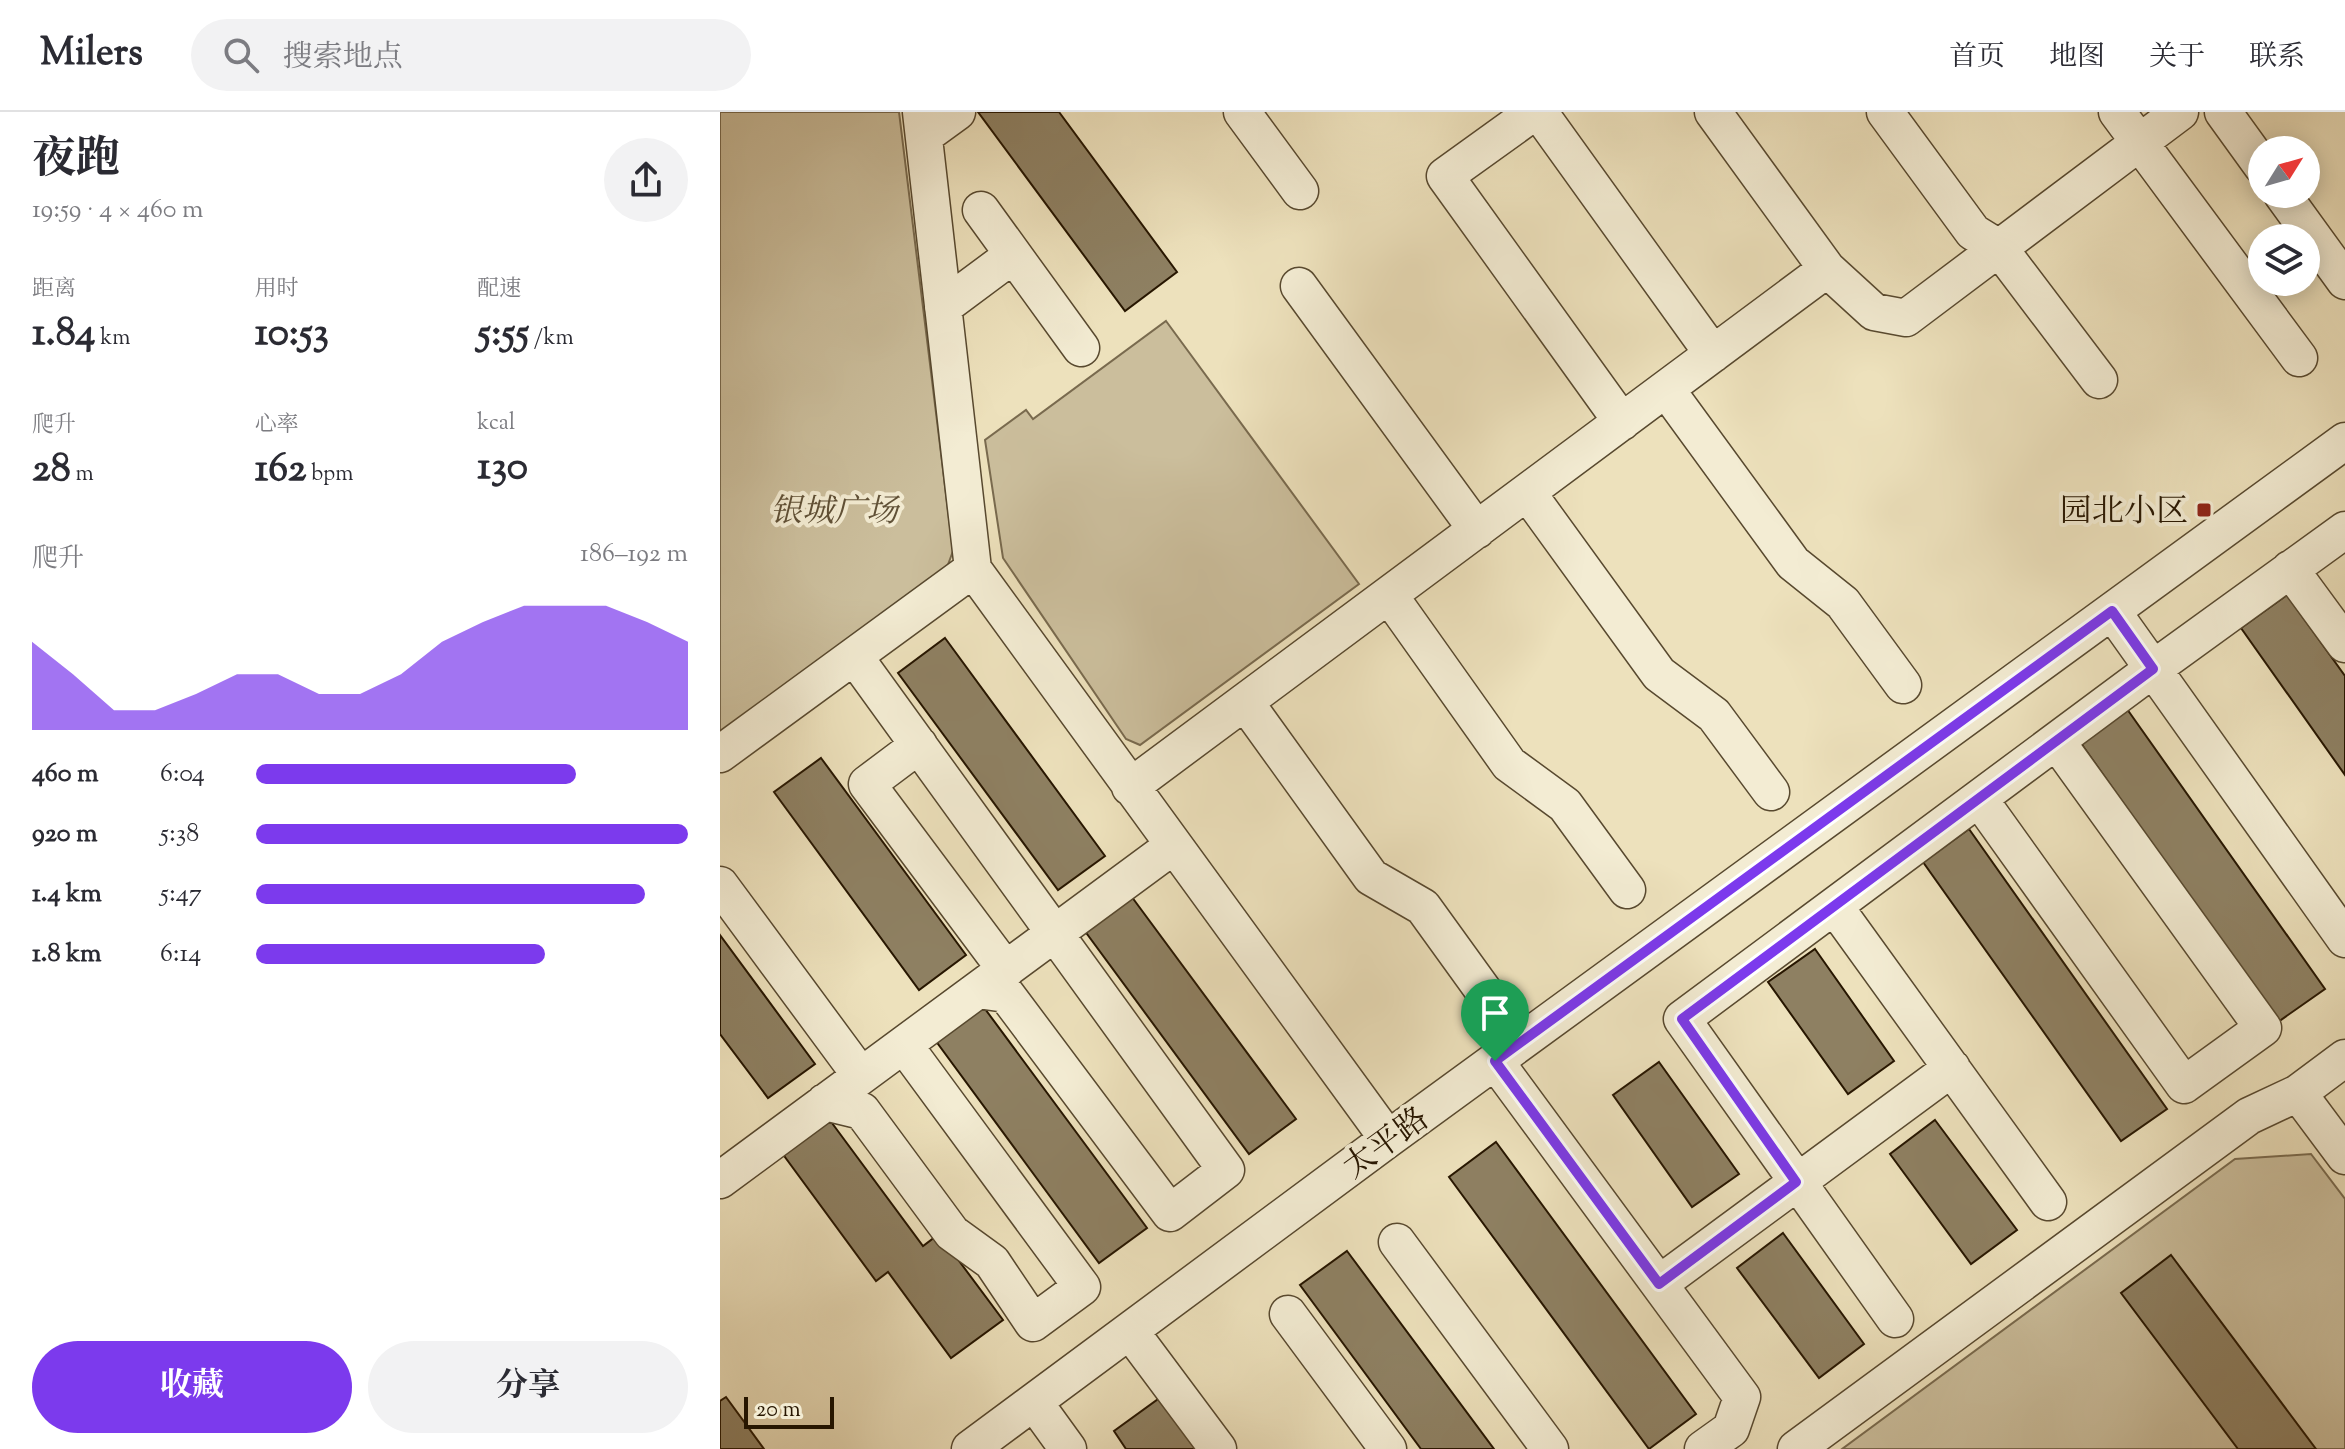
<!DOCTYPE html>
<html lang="zh">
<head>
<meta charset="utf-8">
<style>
	:root { --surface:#fff; --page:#f2f2f3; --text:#2b2b33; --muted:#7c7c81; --line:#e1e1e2; --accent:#7c3aed }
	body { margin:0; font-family:"Sorts Mill Goudy","Noto Serif SC",serif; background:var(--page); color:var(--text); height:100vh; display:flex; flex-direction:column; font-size:30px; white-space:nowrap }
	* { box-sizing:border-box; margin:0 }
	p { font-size:26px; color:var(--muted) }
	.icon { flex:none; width:44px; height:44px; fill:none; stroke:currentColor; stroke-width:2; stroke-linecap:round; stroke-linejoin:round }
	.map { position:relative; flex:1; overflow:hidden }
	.details { display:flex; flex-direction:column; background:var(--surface); width:720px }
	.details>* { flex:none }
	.needle { width:52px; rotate:53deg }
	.buttons { position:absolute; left:1528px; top:24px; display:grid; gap:16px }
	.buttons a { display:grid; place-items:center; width:72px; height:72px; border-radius:50%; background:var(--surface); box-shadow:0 4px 20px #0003; font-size:40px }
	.scale { position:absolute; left:24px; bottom:20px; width:90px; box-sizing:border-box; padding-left:8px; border:4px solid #271600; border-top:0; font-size:22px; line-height:28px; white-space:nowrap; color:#271600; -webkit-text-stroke:6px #f3ecd3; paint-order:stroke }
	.pin { position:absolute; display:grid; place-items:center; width:68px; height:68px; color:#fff; margin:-82px -34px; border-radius:50% 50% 50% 0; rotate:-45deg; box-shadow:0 0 8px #0007 }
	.pin .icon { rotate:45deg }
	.round { display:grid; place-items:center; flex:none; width:84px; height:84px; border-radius:42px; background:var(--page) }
	.head { display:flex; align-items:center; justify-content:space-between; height:136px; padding:0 32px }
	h1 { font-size:44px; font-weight:700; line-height:60px }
	.figures { display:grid; grid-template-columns:repeat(3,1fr); gap:12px; height:136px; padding:8px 32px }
	.figures div { display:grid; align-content:center }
	.figures b { font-size:40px; font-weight:700 }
	.figures small { font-size:22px; font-weight:400 }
	.figures p { font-size:22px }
	.chart { height:224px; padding:16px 32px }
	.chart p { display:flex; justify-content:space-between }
	.chart svg { width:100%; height:144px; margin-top:8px; fill:var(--accent); opacity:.7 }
	.button { display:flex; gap:16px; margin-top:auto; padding:16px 32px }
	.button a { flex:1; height:92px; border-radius:48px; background:var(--accent); color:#fff; font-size:32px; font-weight:700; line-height:92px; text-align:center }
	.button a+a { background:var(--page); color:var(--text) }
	ul { padding:0 32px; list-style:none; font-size:26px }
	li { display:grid; grid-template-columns:128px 96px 1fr; align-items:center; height:60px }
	li i { height:20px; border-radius:10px; background:var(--accent) }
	header { display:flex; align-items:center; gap:48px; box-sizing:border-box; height:112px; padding:0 40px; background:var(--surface); border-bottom:2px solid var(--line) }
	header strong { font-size:38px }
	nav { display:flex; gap:44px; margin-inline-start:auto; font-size:28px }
	.search { width:560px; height:72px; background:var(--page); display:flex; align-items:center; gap:20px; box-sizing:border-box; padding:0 28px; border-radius:44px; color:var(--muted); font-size:30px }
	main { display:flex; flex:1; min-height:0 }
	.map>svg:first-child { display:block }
	.green { fill:#cbbe9c; stroke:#796a4e; stroke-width:2 }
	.building { fill:#8e8062; stroke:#271600; stroke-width:2 }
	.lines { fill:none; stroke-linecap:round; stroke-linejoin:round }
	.minor-casing { stroke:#58492f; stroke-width:39 }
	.minor { stroke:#f3ecd3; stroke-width:36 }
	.route-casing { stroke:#fff; stroke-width:16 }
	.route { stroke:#7c3aed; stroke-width:10 }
	.poi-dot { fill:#8f2418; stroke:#f3ecd3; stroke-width:3 }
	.labels { text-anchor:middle; stroke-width:8; stroke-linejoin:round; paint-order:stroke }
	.park-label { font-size:32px; font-style:italic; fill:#605137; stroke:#f3ecd3 }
	.poi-label { font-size:32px; fill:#271600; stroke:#f3ecd3; text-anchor:end }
	.street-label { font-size:32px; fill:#271600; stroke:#f3ecd3 }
</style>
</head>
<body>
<header>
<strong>Milers</strong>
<div class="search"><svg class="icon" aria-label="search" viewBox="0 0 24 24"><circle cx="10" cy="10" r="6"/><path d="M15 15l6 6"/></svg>搜索地点</div>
<nav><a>首页</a><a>地图</a><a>关于</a><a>联系</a></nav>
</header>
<main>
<section class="details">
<div class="head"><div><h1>夜跑</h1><p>19:59 · 4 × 460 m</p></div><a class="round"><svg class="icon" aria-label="share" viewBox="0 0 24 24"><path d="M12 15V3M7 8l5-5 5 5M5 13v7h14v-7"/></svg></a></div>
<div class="figures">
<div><p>距离</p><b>1.84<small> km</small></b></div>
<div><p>用时</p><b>10:53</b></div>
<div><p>配速</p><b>5:55<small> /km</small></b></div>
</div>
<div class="figures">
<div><p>爬升</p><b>28<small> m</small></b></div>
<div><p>心率</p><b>162<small> bpm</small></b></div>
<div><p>kcal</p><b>130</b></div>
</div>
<div class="chart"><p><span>爬升</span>186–192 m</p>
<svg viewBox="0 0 160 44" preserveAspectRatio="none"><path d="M0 44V17L10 27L20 38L30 38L40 33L50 27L60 27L70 33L80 33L90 27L100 17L110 11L120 6L130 6L140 6L150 11L160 17V44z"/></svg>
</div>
<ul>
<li><b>460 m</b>6:04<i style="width:74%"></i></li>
<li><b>920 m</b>5:38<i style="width:100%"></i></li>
<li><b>1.4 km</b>5:47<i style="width:90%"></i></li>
<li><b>1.8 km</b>6:14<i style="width:67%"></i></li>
</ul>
<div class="button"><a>收藏</a><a>分享</a></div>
</section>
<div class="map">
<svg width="1625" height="1337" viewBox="0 0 1625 1337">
	<rect width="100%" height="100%" fill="#ede1bc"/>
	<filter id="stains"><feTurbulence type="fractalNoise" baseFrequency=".0025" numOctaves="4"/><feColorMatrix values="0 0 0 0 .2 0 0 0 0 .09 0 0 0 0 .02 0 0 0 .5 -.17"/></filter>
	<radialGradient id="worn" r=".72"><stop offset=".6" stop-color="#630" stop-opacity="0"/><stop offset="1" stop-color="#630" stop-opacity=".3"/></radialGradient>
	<path class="green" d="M0,0H179L233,439L226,458L0,625Z
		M446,209L639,472L420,633L406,627L283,446L265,328L306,298L313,307Z
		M1591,1042L1625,1087V1337H1122L1515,1047Z"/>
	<path class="building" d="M258,0H339L457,160L405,199Z
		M1567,483L1625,564V663L1521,516Z
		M225,526L385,744L338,778L178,561Z
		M1407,597L1605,877L1558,910L1360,630Z
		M101,646L246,843L199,878L54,680Z
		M1249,717L1447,997L1401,1029L1203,750Z
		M403,773L576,1007L529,1042L356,807Z
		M0,823L95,952L48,986L0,922Z
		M1095,837L1174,949L1128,982L1048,870Z
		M254,882L427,1116L379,1151L207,917Z
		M939,950L1019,1062L972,1095L893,983Z
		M109,1007L203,1134L219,1122L283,1208L231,1246L168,1160L156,1169L62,1041Z
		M1215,1008L1297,1118L1251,1152L1170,1042Z
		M776,1030L976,1302L929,1337L729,1065Z
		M1063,1121L1144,1232L1099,1266L1017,1156Z
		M627,1139L774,1337H701L580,1173Z
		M1451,1143L1596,1337H1518L1401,1181Z
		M6,1285L44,1337H0V1289Z
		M441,1285L479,1337H406L394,1319Z"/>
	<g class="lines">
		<g class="minor-casing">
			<path id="minor" d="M201,0L253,457L668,1027
				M522,0L580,79
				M814,0L725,64L902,310
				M819,0L993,242
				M1165,0L1253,120L1279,136L1379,268
				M1397,0L1579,246
				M1503,0L1542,54
				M204,24L237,0
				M1562,82L1625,169
				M261,98L361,236
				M1107,157L1154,200L1186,206L1460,0
				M579,174L757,418
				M223,195L293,143
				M946,277L1073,451L1123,491L1183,573
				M807,380L939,562L994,603L1051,680
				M1570,457L1625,532
				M669,483L789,652L845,693L907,778
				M1392,499L1625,827
				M134,544L506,1058L450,1101L286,882L258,878
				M525,590L651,765L703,795L768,885
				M199,633L147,672L286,858
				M0,642L253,457
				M410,675L1107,157L993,0
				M1260,688L1464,973L1543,916L1337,630
				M0,773L141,964
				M1115,795L1328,1090
				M775,949L1022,1285L1011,1317L983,1337
				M1578,981L1625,1044
				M105,990L142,999L232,1121L272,1150L313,1211L362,1175L184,933
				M0,1068L453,734
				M677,1130L830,1337
				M939,1172L1232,956
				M568,1202L668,1337
				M1175,1207L962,907L1433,557L1625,418
				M410,1219L498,1337
				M314,1290L348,1337
				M250,1337L668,1027L1625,329
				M1076,1337L1529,1004L1578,981L1625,946"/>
		</g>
		<use href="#minor" class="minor"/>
	</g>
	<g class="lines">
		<g class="route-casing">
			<path id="route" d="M1392,499L1433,557L962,907L1076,1070L939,1172L775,949Z"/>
		</g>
		<use href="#route" class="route"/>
	</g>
	<rect class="poi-dot" x="1476" y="390" width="16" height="16" rx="4"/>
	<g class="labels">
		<g class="park-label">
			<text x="114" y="409">银城广场</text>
		</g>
		<g class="poi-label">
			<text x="1468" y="409">园北小区</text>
		</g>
		<g class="street-label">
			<text transform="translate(665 1030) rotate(-36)" y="11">太平路</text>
		</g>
	</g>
	<rect width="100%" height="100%" filter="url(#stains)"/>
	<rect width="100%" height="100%" fill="url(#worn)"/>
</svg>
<div class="buttons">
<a><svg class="needle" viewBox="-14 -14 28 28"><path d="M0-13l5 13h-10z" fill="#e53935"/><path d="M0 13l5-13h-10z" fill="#7c7c81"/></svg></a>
<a><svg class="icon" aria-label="layers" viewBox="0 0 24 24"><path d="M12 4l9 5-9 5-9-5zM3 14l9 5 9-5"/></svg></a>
</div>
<div class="scale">20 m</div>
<div class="pin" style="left:775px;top:949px;background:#1e9e55"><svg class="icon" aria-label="arrive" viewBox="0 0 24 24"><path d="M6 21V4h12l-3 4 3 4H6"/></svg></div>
</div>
</main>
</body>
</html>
